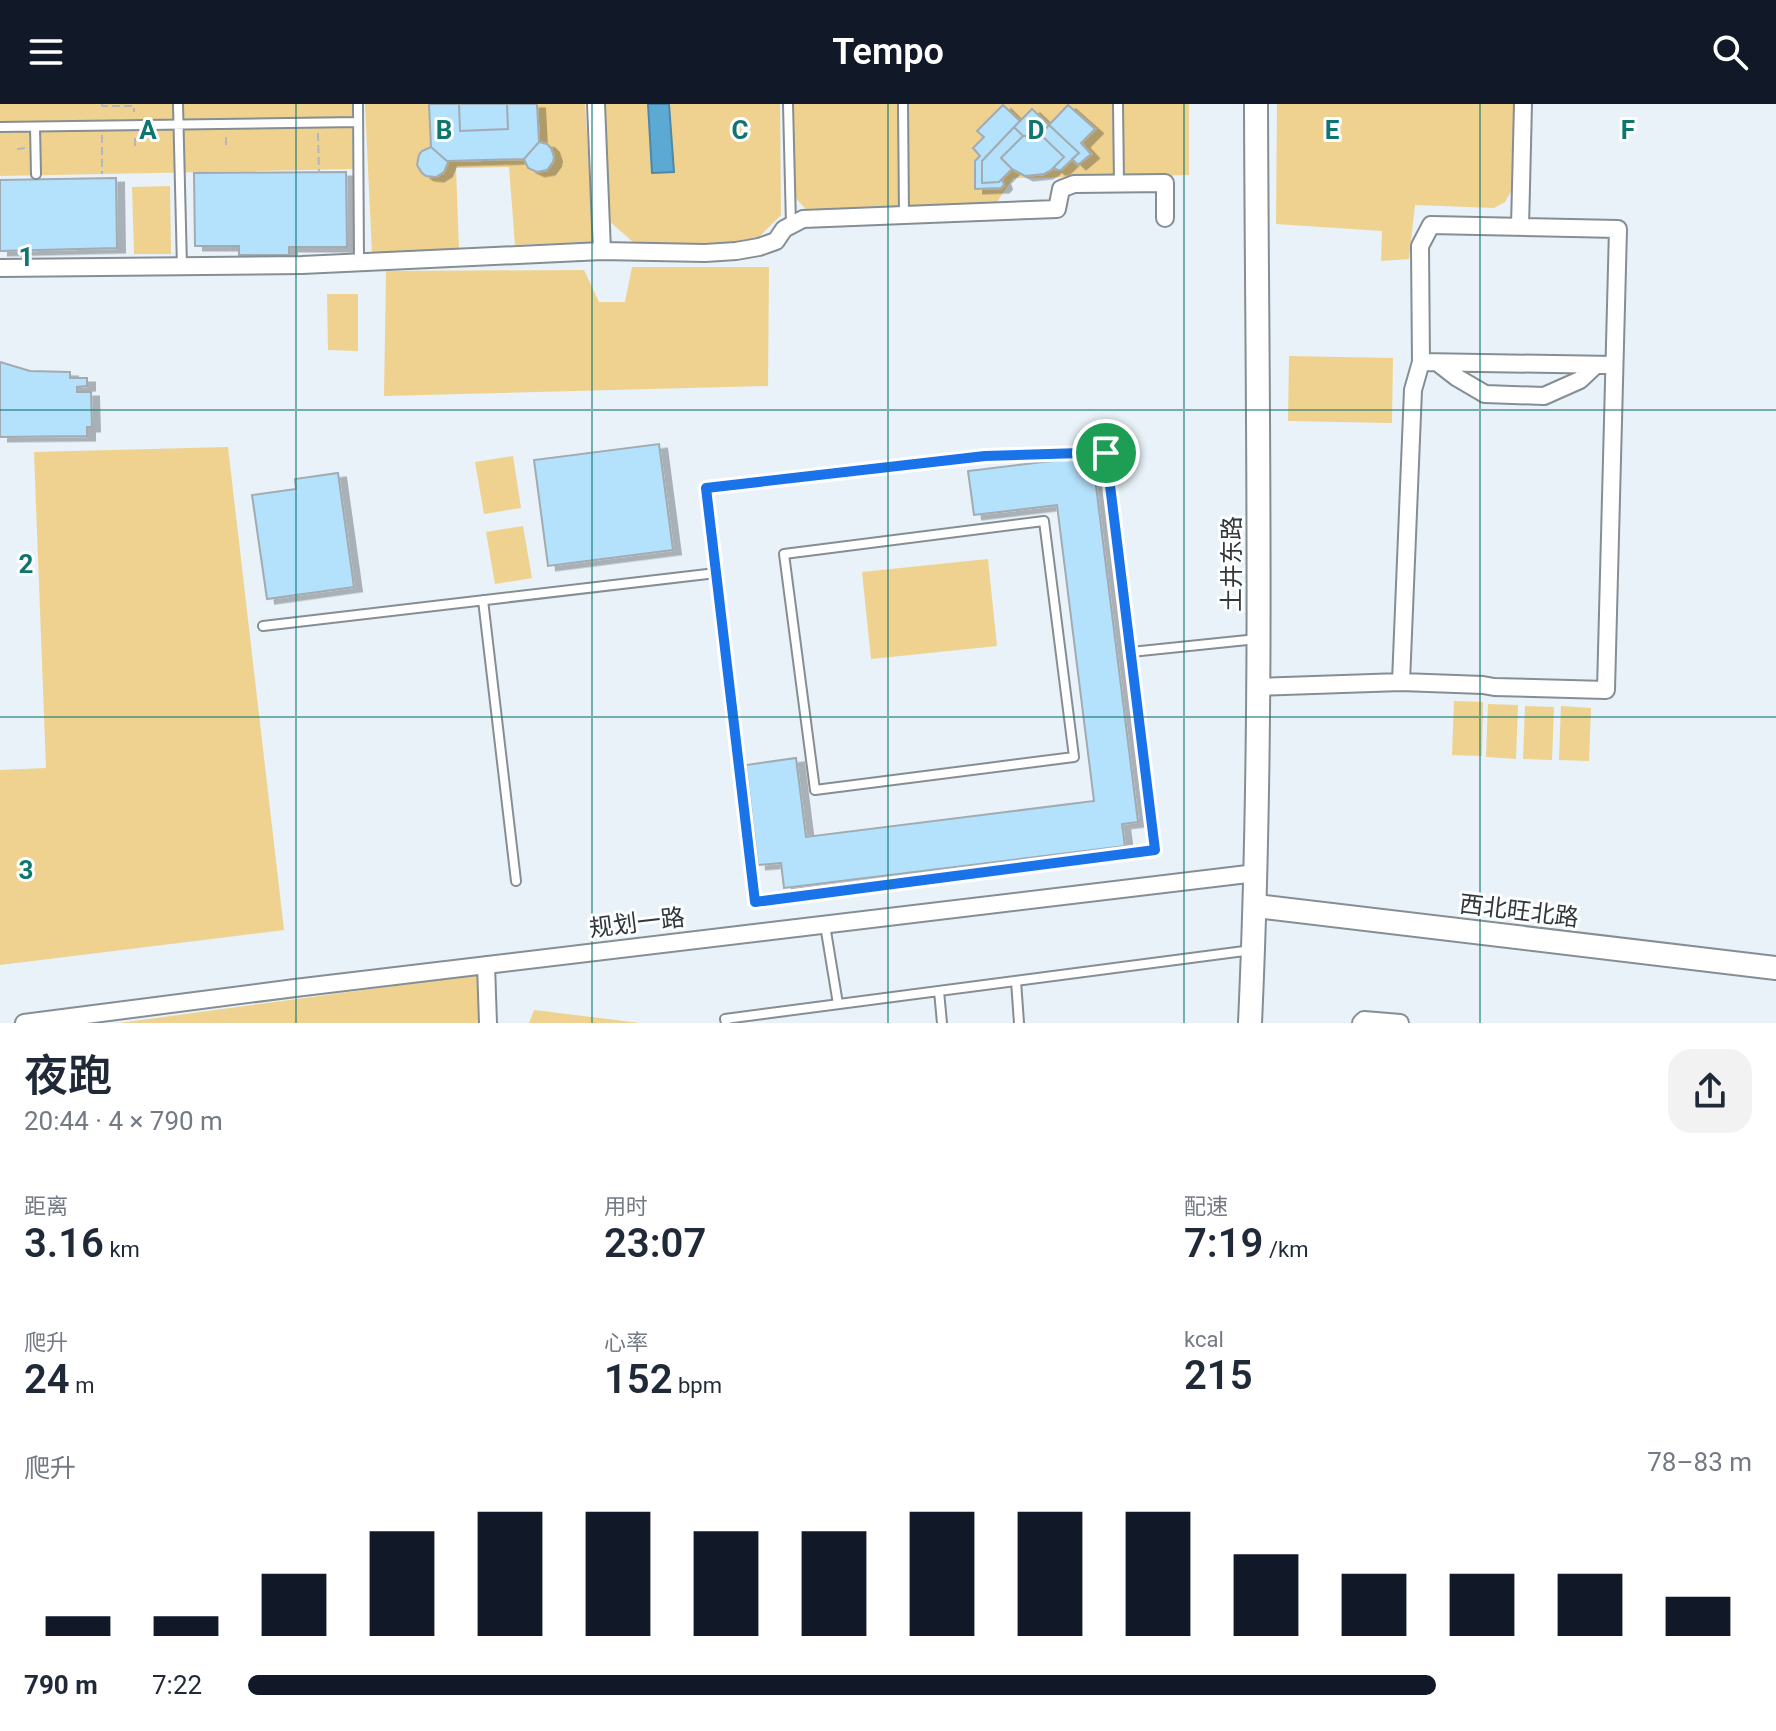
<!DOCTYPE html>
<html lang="zh">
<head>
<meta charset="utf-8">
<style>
	:root { --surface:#fff; --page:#f2f2f3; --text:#1f2937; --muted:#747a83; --accent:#111827 }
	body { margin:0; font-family:Roboto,"Noto Sans SC",sans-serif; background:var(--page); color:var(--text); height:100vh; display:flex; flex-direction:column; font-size:30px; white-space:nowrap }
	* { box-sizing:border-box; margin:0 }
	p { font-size:26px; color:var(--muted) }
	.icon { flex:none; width:44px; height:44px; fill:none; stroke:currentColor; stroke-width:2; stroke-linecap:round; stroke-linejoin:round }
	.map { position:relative; height:919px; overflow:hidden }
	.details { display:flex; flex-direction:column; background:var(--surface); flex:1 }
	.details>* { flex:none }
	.pin { position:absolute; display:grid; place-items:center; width:68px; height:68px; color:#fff; margin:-34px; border:4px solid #fff; border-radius:50%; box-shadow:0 2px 8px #0007 }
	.round { display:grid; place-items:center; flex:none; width:84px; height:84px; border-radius:24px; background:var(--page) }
	.summary { display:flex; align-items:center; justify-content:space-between; height:136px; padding:0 24px }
	h1 { font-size:44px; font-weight:600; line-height:60px }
	.stats { display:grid; grid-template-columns:repeat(3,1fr); gap:12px; height:136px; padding:8px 24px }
	.stats div { display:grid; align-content:center }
	.stats b { font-size:40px; font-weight:600 }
	.stats small { font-size:22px; font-weight:400 }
	.stats p { font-size:22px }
	.chart { height:224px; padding:16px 24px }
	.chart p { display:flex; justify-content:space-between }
	.chart svg { width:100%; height:144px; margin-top:8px; stroke:var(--accent); stroke-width:6 }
	ul { padding:0 24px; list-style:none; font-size:26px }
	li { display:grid; grid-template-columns:128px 96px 1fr; align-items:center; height:60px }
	li i { height:20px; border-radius:10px; background:var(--accent) }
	header { display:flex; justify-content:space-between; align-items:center; height:104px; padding:0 24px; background:var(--accent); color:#fff; font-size:36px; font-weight:600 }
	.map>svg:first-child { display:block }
	.green { fill:#efd28f }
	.water { fill:#5ca9d4; stroke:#5087a6; stroke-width:2 }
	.building { fill:#b4e1fc; stroke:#a2abb1; stroke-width:2; filter:url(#shadow) }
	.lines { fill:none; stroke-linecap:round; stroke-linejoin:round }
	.lane-casing { stroke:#858e93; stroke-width:12 }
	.street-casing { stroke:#858e93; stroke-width:20 }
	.secondary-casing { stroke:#858e93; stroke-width:26 }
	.path { stroke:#b0b8bd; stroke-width:2; stroke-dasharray:8 4; stroke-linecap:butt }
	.lane { stroke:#fff; stroke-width:8 }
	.street { stroke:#fff; stroke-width:16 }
	.secondary { stroke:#fff; stroke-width:22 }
	.route-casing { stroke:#fff; stroke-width:16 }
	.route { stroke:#1a73e8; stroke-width:10 }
	.grid { fill:none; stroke:#0f766e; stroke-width:2; stroke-opacity:0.55 }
	.labels { text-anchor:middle; stroke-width:6; stroke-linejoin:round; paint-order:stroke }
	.street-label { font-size:24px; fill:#333739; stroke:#fcfeff }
	.grid-label { font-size:26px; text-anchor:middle; font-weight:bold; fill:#0f766e; stroke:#fcfeff; stroke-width:6; stroke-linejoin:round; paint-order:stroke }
</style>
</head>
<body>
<header><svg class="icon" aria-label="menu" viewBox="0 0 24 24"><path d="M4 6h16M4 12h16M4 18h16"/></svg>Tempo<svg class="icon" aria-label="search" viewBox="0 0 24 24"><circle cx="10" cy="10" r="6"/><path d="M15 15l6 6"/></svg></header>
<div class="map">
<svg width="1776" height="919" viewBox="0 0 1776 919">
	<defs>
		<filter id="shadow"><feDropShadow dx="8" dy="4.5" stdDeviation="0" flood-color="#0004"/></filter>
	</defs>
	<rect width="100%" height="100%" fill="#e8f2f8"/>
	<path class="green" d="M0,0H352L353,65L0,72Z
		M365,0H585L594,138L515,141L509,63L456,64L459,146L372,150Z
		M603,0H780L781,111L759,133L720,141H654L633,138L609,117Z
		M792,0H1189V71L1013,74L993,104L809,109L795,93Z
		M1277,0H1514L1513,84L1505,98L1494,104L1415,101L1409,155L1381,157L1382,127L1276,120Z
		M170,82L171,150H134L132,83Z
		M632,163H769L768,282L384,292L386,167L584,166L599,198H625Z
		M358,190V247L328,246L327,190Z
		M1289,252L1393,254L1392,319L1288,317Z
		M228,343L284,826L0,861V666L46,664L34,348Z
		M513,352L521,404L484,410L475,358Z
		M523,422L532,474L495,480L486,428Z
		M988,455L997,542L871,555L862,468Z
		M1454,597L1483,598L1482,652L1452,651Z
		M1488,600L1518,601L1516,655L1486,653Z
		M1525,602L1554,603L1552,656L1523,655Z
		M1561,602L1591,604L1589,657L1559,656Z
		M491,869L494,919H119Z
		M534,906L640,919H529Z"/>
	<path class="water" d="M648,0H669L674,68L652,69Z"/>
	<path class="building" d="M429,0H537L539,38L524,55L447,57L431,43Z
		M459,0H507L508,25L460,27Z
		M1003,1L1020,17L982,57V79L999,78L1002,75L1004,81L1001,84L975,85V57L980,52L973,44L984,33L977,27Z
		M1068,1L1095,25L1081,39L1091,50L1078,61L1072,55L1079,49L1049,21Z
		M1032,5L1049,21L1041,31L1023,32L1014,23Z
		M1049,21L1079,49L1061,66H1057L1054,63L1064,53L1041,31Z
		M1014,23L1023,32L1001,54L1012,65L999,78L982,79V57Z
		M1041,31L1064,53L1050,67L1044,70L1025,72L1012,65L1001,54L1023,32Z
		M539,38L547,40L551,44L554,53L553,58L547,66L537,68L528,64L524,55Z
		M431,43L448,58L444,68L436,73L426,72L422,69L417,61L419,51L422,47Z
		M346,68L347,143H289V151H239V142H195L194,69Z
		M116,74L117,144L0,147V76Z
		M0,258L30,267L70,268V274H87V282L77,283V288H91L92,323H87V332L0,333Z
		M659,340L673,446L548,462L534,356Z
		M1077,354L1078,368L1094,366L1138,718L1122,720L1125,742L784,784L781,759L758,761L746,661L796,654L806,733L1094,697L1057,401L974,411L968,367Z
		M338,369L354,483L267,495L252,391L296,385L295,375Z"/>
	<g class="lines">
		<g class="lane-casing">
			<path id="lane" d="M178,0L182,163
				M358,0L359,158
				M788,0L791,121
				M903,0L904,111
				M1118,0L1119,79
				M0,23L358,18
				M35,23L36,70
				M1081,349H1106L1155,746L755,798L706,384L985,352Z
				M1044,417L1074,653L815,686L784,450Z
				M483,496L516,777
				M263,522L716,469
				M1131,548L1257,535
				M825,821L838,900
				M1016,877L1019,919
				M939,887L942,919
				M726,919L725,915L1252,846"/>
		</g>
		<g class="street-casing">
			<path id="street" d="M596,0L602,147
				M1520,123L1523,0
				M0,164L302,161L602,147L705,149L736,147L759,143L776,137L784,125L803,115L1057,105L1061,85L1074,80L1165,79V114
				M1438,259L1456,273L1485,290L1544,292L1580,276L1596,261
				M1401,578L1413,286L1421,258
				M1258,583L1401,578L1483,581L1494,583L1606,586L1618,125L1431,121L1420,142L1421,258L1614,261
				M486,861L488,919
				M24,919L295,884L1256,769
				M1361,919L1364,916L1400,919"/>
		</g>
		<g class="secondary-casing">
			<path id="secondary" d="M1256,802L1776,864
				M1250,919C1264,613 1257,306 1256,0"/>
		</g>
		<path class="path" d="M102,0V2H134V8
			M318,29L319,68
			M102,31V70
			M226,33V41
			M135,34V45
			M17,45L26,44"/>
		<use href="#lane" class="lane"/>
		<use href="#street" class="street"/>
		<use href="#secondary" class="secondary"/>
	</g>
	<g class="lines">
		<g class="route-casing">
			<path id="route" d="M1081,349H1106L1155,746L755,798L706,384L985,352Z"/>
		</g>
		<use href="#route" class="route"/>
	</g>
	<path class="grid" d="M296,0V919M592,0V919M888,0V919M1184,0V919M1480,0V919M0,306H1776M0,613H1776"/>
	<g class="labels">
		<g class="street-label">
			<text transform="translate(1232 460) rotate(-90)" y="8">土井东路</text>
			<text transform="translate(1519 807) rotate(7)" y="8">西北旺北路</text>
			<text transform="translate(637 819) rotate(-7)" y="8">规划一路</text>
		</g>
	</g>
	<g class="grid-label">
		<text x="148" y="35">A</text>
		<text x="444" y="35">B</text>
		<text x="740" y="35">C</text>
		<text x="1036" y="35">D</text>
		<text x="1332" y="35">E</text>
		<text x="1628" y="35">F</text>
		<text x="26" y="162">1</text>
		<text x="26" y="469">2</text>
		<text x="26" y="775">3</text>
	</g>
</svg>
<div class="pin" style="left:1106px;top:349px;background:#1e9e55"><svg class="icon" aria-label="arrive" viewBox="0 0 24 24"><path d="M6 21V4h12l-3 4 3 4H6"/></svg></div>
</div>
<section class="details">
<div class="summary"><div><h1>夜跑</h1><p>20:44 · 4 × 790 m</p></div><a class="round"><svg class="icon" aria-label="share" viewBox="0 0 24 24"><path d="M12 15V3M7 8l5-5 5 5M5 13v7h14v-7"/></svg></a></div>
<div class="stats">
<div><p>距离</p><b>3.16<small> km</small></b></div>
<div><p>用时</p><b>23:07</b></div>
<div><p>配速</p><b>7:19<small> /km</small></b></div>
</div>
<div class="stats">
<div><p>爬升</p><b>24<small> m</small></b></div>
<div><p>心率</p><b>152<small> bpm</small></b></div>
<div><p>kcal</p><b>215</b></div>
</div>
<div class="chart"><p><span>爬升</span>78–83 m</p>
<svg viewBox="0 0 160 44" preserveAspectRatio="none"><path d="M5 44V38M15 44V38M25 44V25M35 44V12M45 44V6M55 44V6M65 44V12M75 44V12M85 44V6M95 44V6M105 44V6M115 44V19M125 44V25M135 44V25M145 44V25M155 44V32"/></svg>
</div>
<ul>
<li><b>790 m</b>7:22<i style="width:79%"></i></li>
</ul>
</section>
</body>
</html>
